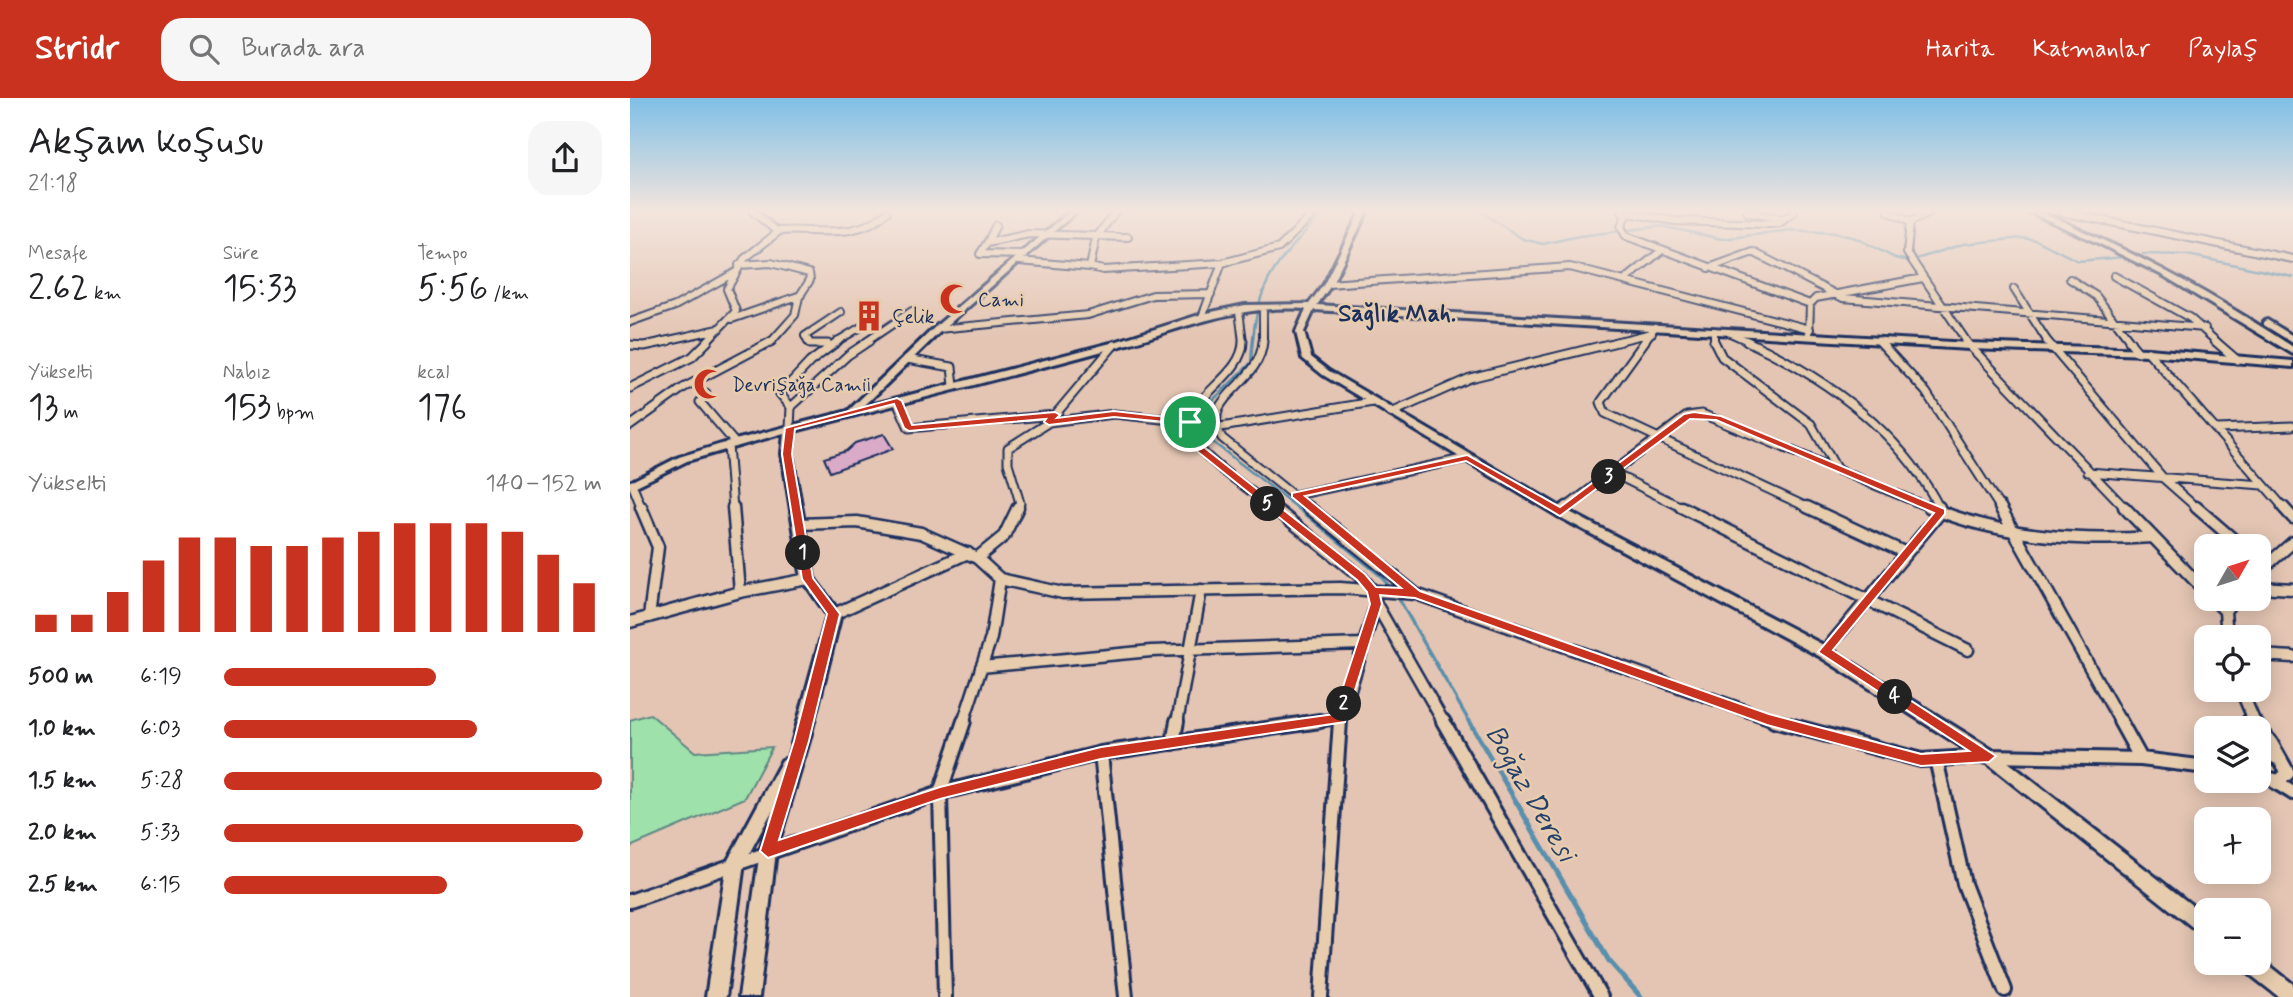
<!DOCTYPE html>
<html lang="tr">
<head>
<meta charset="utf-8">
<style>
	:root { --surface:#fff; --page:#f6f6f6; --text:#202124; --muted:#757577; --accent:#c8321e }
	body { margin:0; font-family:Mynerve,sans-serif; background:var(--page); color:var(--text); height:100vh; display:flex; flex-direction:column; font-size:26px; white-space:nowrap }
	* { box-sizing:border-box; margin:0 }
	p { font-size:23px; color:var(--muted) }
	.icon { flex:none; width:38px; height:38px; fill:none; stroke:currentColor; stroke-width:2; stroke-linecap:round; stroke-linejoin:round }
	.map { position:relative; flex:1; overflow:hidden }
	.side { display:flex; flex-direction:column; background:var(--surface); width:630px }
	.side>* { flex:none }
	.needle { width:46px; rotate:51deg }
	.tools { position:absolute; left:1564px; top:436px; display:grid; gap:14px }
	.tools a { display:grid; place-items:center; width:77px; height:77px; border-radius:14px; background:var(--surface); box-shadow:0 4px 18px #0003; font-size:35px }
	.pin { position:absolute; display:grid; place-items:center; width:60px; height:60px; color:#fff; margin:-30px; border:4px solid #fff; border-radius:50%; box-shadow:0 2px 7px #0007 }
	.km { position:absolute; width:35px; height:35px; margin:-18px; border-radius:50%; background:#222; color:#fff; font-size:19px; line-height:35px; text-align:center }
	.round { display:grid; place-items:center; flex:none; width:74px; height:74px; border-radius:21px; background:var(--page) }
	.headline { display:flex; align-items:center; justify-content:space-between; height:119px; padding:0 28px }
	h1 { font-size:38px; font-weight:600; line-height:52px }
	.stats { display:grid; grid-template-columns:repeat(3,1fr); gap:10px; height:119px; padding:7px 28px }
	.stats div { display:grid; align-content:center }
	.stats b { font-size:35px; font-weight:600 }
	.stats small { font-size:19px; font-weight:400 }
	.stats p { font-size:19px }
	.chart { height:196px; padding:14px 28px }
	.chart p { display:flex; justify-content:space-between }
	.chart svg { width:100%; height:126px; margin-top:7px; stroke:var(--accent); stroke-width:6 }
	ul { padding:0 28px; list-style:none; font-size:23px }
	li { display:grid; grid-template-columns:112px 84px 1fr; align-items:center; height:52px }
	li i { height:18px; border-radius:9px; background:var(--accent) }
	header { display:flex; align-items:center; gap:42px; box-sizing:border-box; height:98px; padding:0 35px; background:var(--accent); color:#fff }
	header strong { font-size:33px }
	nav { display:flex; gap:38px; margin-inline-start:auto; font-size:24px }
	.search { width:490px; height:63px; background:var(--page); display:flex; align-items:center; gap:18px; box-sizing:border-box; padding:0 24px; border-radius:21px; color:var(--muted); font-size:26px }
	main { display:flex; flex:1; min-height:0 }
	.map>svg:first-child { display:block }
	.green { fill:#9fe1ab; stroke:#5d8884; stroke-width:2 }
	.lines { fill:none; stroke-linecap:round; stroke-linejoin:round }
	.stream-far2 { stroke:#598fad; stroke-width:2.5 }
	.stream-far1 { stroke:#598fad; stroke-width:3.5 }
	.stream { stroke:#598fad; stroke-width:5 }
	.building { fill:#daaac9; stroke:#1b2f5e; stroke-width:2 }
	.street-far3-casing { stroke:#1b2f5e; stroke-width:10 }
	.street-far2-casing { stroke:#1b2f5e; stroke-width:11 }
	.street-far1-casing { stroke:#1b2f5e; stroke-width:15 }
	.street-casing { stroke:#1b2f5e; stroke-width:18 }
	.secondary-casing { stroke:#1b2f5e; stroke-width:6 }
	.street-far3 { stroke:#e7ccae; stroke-width:6 }
	.street-far2 { stroke:#e7ccae; stroke-width:7 }
	.street-far1 { stroke:#e7ccae; stroke-width:10 }
	.street { stroke:#e7ccae; stroke-width:12 }
	.secondary { fill:#e7ccae; fill-rule:evenodd }
	.route { fill:#c8321e; stroke:#fff; stroke-width:2; fill-rule:evenodd }
	.labels { text-anchor:middle; stroke-width:5; stroke-linejoin:round; paint-order:stroke }
	.far-poi-label { font-size:19px; fill:#1b2f5e; stroke:#e7ccae; text-anchor:start }
	.far-district-label { font-size:24px; font-weight:bold; fill:#1b2f5e; stroke:#e7ccae }
	.near-water-label { font-size:28px; font-style:italic; fill:#253f6b; stroke:#e7ccae }
</style>
</head>
<body>
<header>
<strong>Stridr</strong>
<div class="search"><svg class="icon" aria-label="search" viewBox="0 0 24 24"><circle cx="10" cy="10" r="6"/><path d="M15 15l6 6"/></svg>Burada ara</div>
<nav><a>Harita</a><a>Katmanlar</a><a>Paylaş</a></nav>
</header>
<main>
<section class="side">
<div class="headline"><div><h1>Akşam koşusu</h1><p>21:18</p></div><a class="round"><svg class="icon" aria-label="share" viewBox="0 0 24 24"><path d="M12 15V3M7 8l5-5 5 5M5 13v7h14v-7"/></svg></a></div>
<div class="stats">
<div><p>Mesafe</p><b>2.62<small> km</small></b></div>
<div><p>Süre</p><b>15:33</b></div>
<div><p>Tempo</p><b>5:56<small> /km</small></b></div>
</div>
<div class="stats">
<div><p>Yükselti</p><b>13<small> m</small></b></div>
<div><p>Nabız</p><b>153<small> bpm</small></b></div>
<div><p>kcal</p><b>176</b></div>
</div>
<div class="chart"><p><span>Yükselti</span>140–152 m</p>
<svg viewBox="0 0 160 44" preserveAspectRatio="none"><path d="M5 44V38M15 44V38M25 44V30M35 44V19M45 44V11M55 44V11M65 44V14M75 44V14M85 44V11M95 44V9M105 44V6M115 44V6M125 44V6M135 44V9M145 44V17M155 44V27"/></svg>
</div>
<ul>
<li><b>500 m</b>6:19<i style="width:56%"></i></li>
<li><b>1.0 km</b>6:03<i style="width:67%"></i></li>
<li><b>1.5 km</b>5:28<i style="width:100%"></i></li>
<li><b>2.0 km</b>5:33<i style="width:95%"></i></li>
<li><b>2.5 km</b>6:15<i style="width:59%"></i></li>
</ul>
</section>
<div class="map">
<svg width="1663" height="899" viewBox="0 0 1663 899">
	<rect width="100%" height="100%" fill="#e4c5b3"/>
	<filter id="ink" filterUnits="userSpaceOnUse"><feTurbulence type="fractalNoise" baseFrequency=".0143" numOctaves="2"/><feDisplacementMap in="SourceGraphic" scale="14" xChannelSelector="R" yChannelSelector="G"/><feConvolveMatrix kernelMatrix="1 2 1 2 8 2 1 2 1" color-interpolation-filters="sRGB"/></filter>
	<g filter="url(#ink)">
		<path class="green" d="M20,616L65,654L142,649L115,700L0,749V622Z"/>
		<g class="lines">
			<path class="stream-far2" d="M851,114L893,141L913,146L949,138L1031,128L1092,141L1161,132L1204,135L1226,140L1265,160L1280,163L1333,146L1393,140L1406,142L1448,163L1495,159
				M1513,156L1558,157L1663,179
				M669,411L580,342L574,323L580,305L621,265C626,183 640,173 693,114"/>
			<path class="stream-far1" d="M667,409L751,478L770,503L840,625"/>
			<path class="stream" d="M839,623L979,863L1011,899"/>
		</g>
		<path class="building" d="M254,336L263,351L200,374L194,360L216,353L225,345Z"/>
		<g class="lines">
			<g class="street-far3-casing">
				<path id="street-far3" d="M485,114L466,140L460,169L473,172L592,165L572,219
					M992,114L1045,123L1139,126L1150,125L1164,114
					M1117,114L1153,121
					M1259,114L1280,124L1302,114
					M1432,114L1663,161
					M997,115L991,129L996,138L1180,206
					M1280,124L1277,155L1337,244
					M366,127L357,145L399,136L498,139
					M148,133C186,130 227,143 257,114
					M357,145L350,156L395,157
					M389,163L460,169
					M592,165L649,150L685,114
					M109,167L141,165L179,175L180,182L169,199L165,217L141,244
					M1079,170L1123,154L1213,200L1575,230
					M1484,178L1560,220L1587,244
					M1440,181L1466,198L1501,244
					M995,182L1031,153
					M698,186L940,169L1180,231
					M1384,191L1418,244
					M609,213L613,244
					M102,221L171,197
					M0,224L45,208L106,174
					M308,231L458,217L523,197L581,196
					M1084,233V244
					M1098,234L1120,244
					M1179,237L1180,206L1186,200L1293,180
					M30,244L89,231
					M76,244L106,213L97,191L114,161L148,134L123,114
					M179,244L175,238L211,214
					M206,244L239,224
					M236,244L282,213
					M633,244V214
					M984,244L1022,235
					M1014,244L1025,229"/>
			</g>
			<g class="street-far2-casing">
				<path id="street-far2" d="M178,243L180,246H198
					M613,243C613,283 542,304 563,341C577,365 622,393 645,411
					M633,243C630,289 568,297 592,340L680,411
					M1015,243L971,304L975,315L1181,411
					M1084,243L1092,259L1181,326L1206,370
					M1117,243C1194,279 1270,332 1310,411
					M1249,243L1296,294L1371,411
					M1335,243L1496,411
					M1417,243L1534,381L1568,411
					M1499,243L1508,254
					M1585,243L1607,262
					M0,247L14,248L38,243
					M1518,254L1655,411
					M277,261L322,269L324,288
					M0,290L62,259L78,243
					M76,295L70,304L105,345
					M267,303L279,330L425,317
					M161,309L150,296L180,264L208,243
					M761,315L840,280L991,243
					M419,324L484,316L560,324
					M0,328L53,290L142,243
					M160,330L161,309L218,257L239,243
					M585,330L743,304
					M1587,331L1662,328
					M98,347L103,411
					M1458,374L1633,387
					M983,375L1055,411
					M2,386L12,411
					M666,397L837,360
					M387,411L390,405L378,365V350L419,324L484,247
					M934,411L1057,318L1072,316L1303,411"/>
			</g>
			<g class="street-far1-casing">
				<path id="street-far1" d="M11,409L28,449L19,519
					M103,409L110,494
					M643,409L731,479L743,493L746,506L814,625
					M678,409L786,496
					M1051,409L1338,552
					M1177,409L1276,455
					M1299,409C1367,438 1449,444 1522,439
					M1370,409L1491,625
					M1494,409L1577,495
					M1566,409L1611,448
					M1653,409L1663,420
					M930,414L937,409
					M169,426L227,424L291,435L347,460L370,481L433,495L710,490L786,496L1151,625
					M347,460L374,438L388,409
					M1629,474L1663,444
					M1629,489L1663,491
					M1582,500L1595,513
					M204,516L338,455
					M0,524L110,494L178,481
					M1597,539L1595,513L1605,500
					M1194,554L1311,414L1309,409
					M1629,557L1663,559
					M351,569L521,553L733,546
					M1611,592L1625,625
					M333,625L361,540L370,481
					M547,625L571,492
					M678,625L710,620
					M710,625L746,506
					M1618,625L1621,620"/>
			</g>
			<g class="street-casing">
				<path id="street" d="M813,623L971,899
					M1144,623L1291,662L1359,658L1511,661L1577,669
					M1490,623L1511,661
					M1623,623L1641,645L1658,675L1649,683L1629,678
					M1615,630L1619,623
					M543,645L547,623
					M1629,651L1647,660
					M471,655L496,899
					M1306,661L1334,786L1375,892
					M1645,684L1663,695
					M0,803L310,695L471,655L690,623
					M315,899L310,695L334,623
					M691,899L710,623"/>
			</g>
			<g class="secondary-casing">
				<path id="secondary" d="M439,114H446L311,233L233,309L481,245L572,216L615,207L679,206L694,186L730,114H737L702,186L687,207L1339,245L1518,251L1663,263V269L1518,257L1339,251L684,212L674,234L681,259L699,273L934,411L1199,550L1364,653L1577,819V839L1571,836L1354,663L1189,558L926,417L693,277L672,260L666,234L676,211C602,207 552,231 484,250C378,279 271,305 165,333L162,356L184,480L211,516L179,643L146,753L129,899H109L130,753L142,713L114,765L96,899H76L97,764L152,662L158,660L197,517L172,481L152,356L154,335L57,363L0,391V384L49,359L101,343L218,313L305,229Z
					M1400,114C1419,114 1438,126 1455,134C1528,166 1596,205 1663,249V256L1534,178L1468,145Z
					M1637,222L1663,238V245L1634,227V223Z
					M1629,859L1663,886V899H1649L1613,871L1611,864H1629Z"/>
			</g>
			<use href="#street-far3" class="street-far3"/>
			<use href="#street-far2" class="street-far2"/>
			<use href="#street-far1" class="street-far1"/>
			<use href="#street" class="street"/>
			<use href="#secondary" class="secondary"/>
		</g>
	</g>
	<linearGradient id="sky" x2="0" y2="1"><stop stop-color="#7fbfe6"/><stop offset="0.47" stop-color="#f3e5dd"/><stop offset="1" stop-color="#f3e5dd" stop-opacity="0"/></linearGradient>
	<rect width="1663" height="240" fill="url(#sky)"/>
	<path class="route" d="M267,300L272,303L282,327L425,314L430,317L427,320L484,313L563,322L566,336L575,350L735,476L746,489L771,490L662,399V395L837,357L930,409L1054,316L1064,314L1091,318L1315,411V416L1203,552L1366,658L1359,664L1291,668L1137,627L785,500L750,497L752,506L715,624L471,661L310,701L138,760L130,753L164,643L197,516L172,481L152,356L155,330ZM264,306L274,330L279,333L416,321L414,324L419,327L484,319L555,326L556,336L568,354L727,482L737,494L740,506L704,616L471,649L310,689L149,742L179,643L210,516L183,480L162,356L165,331ZM1060,321L1086,322L1304,415L1188,554L1339,653L1291,656L1139,616L790,493L675,398L836,363L930,418Z"/>
	<defs>
		<g id="mosque-bare" transform="scale(2.415)"><path d="M3.5-4.9A6 6 0 1 0 3.5 4.9A5 5 0 1 1 3.5-4.9Z" fill="#c8321e" stroke="#e7ccae" stroke-width="2.5" paint-order="stroke"/></g>
		<g id="building-bare" transform="scale(2.415)"><path d="M-4-6H4V6H1V3H-1V6H-4ZM-2.5-4.3h1.7v1.8h-1.7ZM.8-4.3h1.7v1.8H.8ZM-2.5-1h1.7V.8h-1.7ZM.8-1h1.7V.8H.8Z" fill="#c8321e" stroke="#e7ccae" stroke-width="2.5" paint-order="stroke"/></g>
	</defs>
	<g fill-rule="evenodd">
		<use href="#mosque-bare" x="325" y="201"/>
		<use href="#building-bare" x="239" y="218"/>
		<use href="#mosque-bare" x="79" y="286"/>
	</g>
	<g class="labels">
		<g class="far-poi-label">
			<text x="348" y="208">Cami</text>
			<text x="262" y="225">Çelik</text>
			<text x="102" y="293">Devrişağa Camii</text>
		</g>
		<g class="far-district-label">
			<text x="767" y="223">Sağlık Mah.</text>
		</g>
		<g class="near-water-label">
			<text transform="translate(902 695) rotate(60)" y="10">Boğaz Deresi</text>
		</g>
	</g>
</svg>
<div class="tools">
<a><svg class="needle" viewBox="-14 -14 28 28"><path d="M0-13l5 13h-10z" fill="#e53935"/><path d="M0 13l5-13h-10z" fill="#757577"/></svg></a>
<a><svg class="icon" aria-label="locate" viewBox="0 0 24 24"><circle cx="12" cy="12" r="6"/><path d="M12 2v4M12 18v4M2 12h4M18 12h4"/></svg></a>
<a><svg class="icon" aria-label="layers" viewBox="0 0 24 24"><path d="M12 4l9 5-9 5-9-5zM3 14l9 5 9-5"/></svg></a>
<a>+</a>
<a>−</a>
</div>
<div class="pin" style="left:560px;top:324px;background:#1e9e55"><svg class="icon" aria-label="arrive" viewBox="0 0 24 24"><path d="M6 21V4h12l-3 4 3 4H6"/></svg></div>
<b class="km" style="left:173px;top:455px">1</b>
<b class="km" style="left:714px;top:606px">2</b>
<b class="km" style="left:979px;top:379px">3</b>
<b class="km" style="left:1265px;top:599px">4</b>
<b class="km" style="left:638px;top:406px">5</b>
</div>
</main>
</body>
</html>
